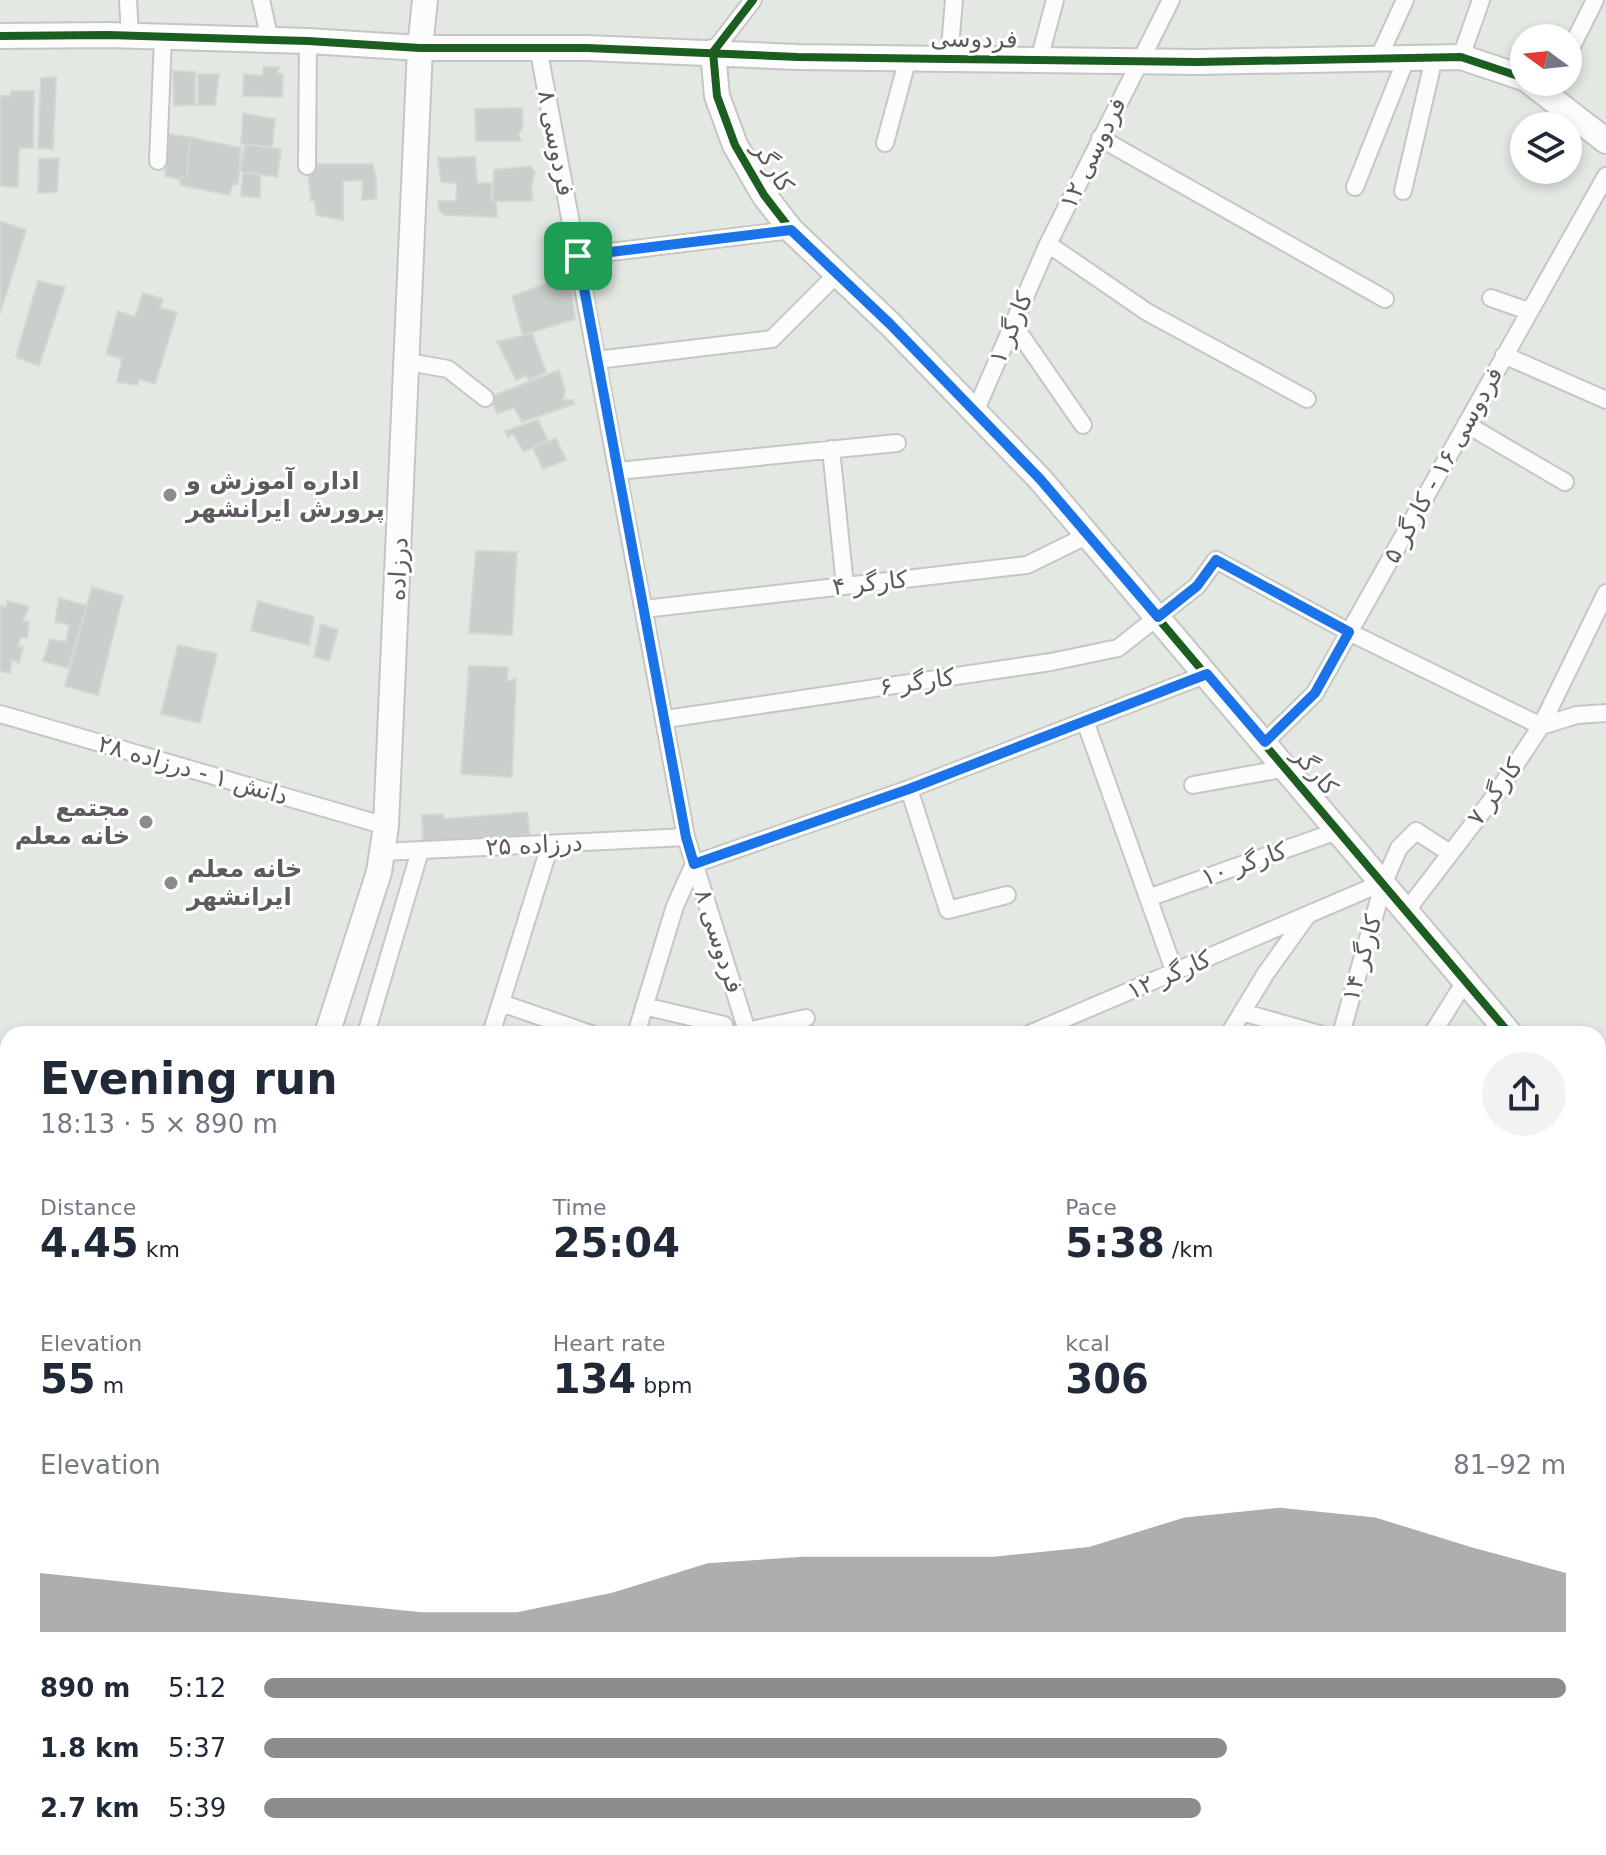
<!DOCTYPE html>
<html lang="en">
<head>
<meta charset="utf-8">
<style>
	:root { --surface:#fff; --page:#f2f2f3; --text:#1f2937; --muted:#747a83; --accent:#8d8b8e }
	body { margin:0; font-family:"DejaVu Sans",Cairo,sans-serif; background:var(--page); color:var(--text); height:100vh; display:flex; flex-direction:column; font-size:30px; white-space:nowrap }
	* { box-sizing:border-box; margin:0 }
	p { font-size:26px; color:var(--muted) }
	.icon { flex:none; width:44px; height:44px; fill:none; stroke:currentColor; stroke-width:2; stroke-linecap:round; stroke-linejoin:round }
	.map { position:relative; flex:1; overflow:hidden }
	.sheet { position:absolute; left:0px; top:1026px; width:1606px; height:830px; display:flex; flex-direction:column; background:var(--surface); border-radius:24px 24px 0 0; box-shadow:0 4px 12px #0003 }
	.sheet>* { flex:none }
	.needle { width:52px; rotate:285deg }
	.tools { position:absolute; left:1510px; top:24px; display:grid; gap:16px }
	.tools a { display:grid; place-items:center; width:72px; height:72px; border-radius:50%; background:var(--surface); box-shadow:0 4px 12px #0003; font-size:40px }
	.pin { position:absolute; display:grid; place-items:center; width:68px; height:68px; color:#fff; margin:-34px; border-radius:16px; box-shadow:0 4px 12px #0006 }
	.round { display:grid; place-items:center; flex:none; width:84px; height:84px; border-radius:42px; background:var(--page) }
	.headline { display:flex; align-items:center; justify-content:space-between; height:136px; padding:0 40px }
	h1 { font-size:44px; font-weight:700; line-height:60px }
	.metrics { display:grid; grid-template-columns:repeat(3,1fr); gap:12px; height:136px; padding:8px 40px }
	.metrics div { display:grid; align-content:center }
	.metrics b { font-size:40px; font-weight:700 }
	.metrics small { font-size:22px; font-weight:400 }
	.metrics p { font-size:22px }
	.chart { height:224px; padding:16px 40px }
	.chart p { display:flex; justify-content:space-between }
	.chart svg { width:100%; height:144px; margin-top:8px; fill:var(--accent); opacity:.7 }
	ul { padding:0 40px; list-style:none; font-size:26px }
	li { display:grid; grid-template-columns:128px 96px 1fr; align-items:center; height:60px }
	li i { height:20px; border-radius:10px; background:var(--accent) }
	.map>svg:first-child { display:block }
	.green { fill:#cee0e2 }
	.building { fill:#cbcfcb; stroke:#d2d8d2; stroke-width:2 }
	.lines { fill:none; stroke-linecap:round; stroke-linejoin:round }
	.street-casing { stroke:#c6c6c6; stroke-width:20 }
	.secondary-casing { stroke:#c5c5c6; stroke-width:28 }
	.street { stroke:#fbfcfb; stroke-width:16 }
	.secondary { stroke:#fbfcfb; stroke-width:24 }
	.cycleway-casing { stroke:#fff; stroke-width:13 }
	.cycleway { stroke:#1b5e20; stroke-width:8 }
	.route-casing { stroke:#fff; stroke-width:16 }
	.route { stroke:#1a73e8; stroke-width:10 }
	.poi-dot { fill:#8d8b8e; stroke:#fff; stroke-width:3 }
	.labels { text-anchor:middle; stroke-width:6; stroke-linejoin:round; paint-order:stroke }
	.street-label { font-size:24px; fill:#5f5960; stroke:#fff }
	.poi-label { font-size:24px; font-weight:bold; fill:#5f5960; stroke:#fff; text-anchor:start }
</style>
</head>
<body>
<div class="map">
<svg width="1606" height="1855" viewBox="0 0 1606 1855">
	<rect width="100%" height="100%" fill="#e3e8e3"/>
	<path class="green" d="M8,1699V1848H67L65,1855H0V1711Z
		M144,1848H221L217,1855H143Z"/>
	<path class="building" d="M264,67H279L277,74H283L282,97L243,96L244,74L262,76Z
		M173,71L195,72V105L174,106Z
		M198,74H219L215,105H198Z
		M56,77L53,149L38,148L41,78Z
		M11,91H34L33,148H19L18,187L0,186V96H10Z
		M522,108L523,127L518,134L521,141H476L475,109Z
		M243,113L275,119L272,147L241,144Z
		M169,134L190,137L187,176L179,179L165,176Z
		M190,137L241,148L238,184H233L229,195L180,185V178L187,176Z
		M245,144L281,149L277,177L240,171Z
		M475,157L477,183H492L491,201H496L497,217L444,215L439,210L438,201H456L457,183L441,182L438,158Z
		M59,158L57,192L38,193L39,159Z
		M307,164H373L376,178V199L362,200L363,180L343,181V220L316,215L315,201H311Z
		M530,166L535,172L531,187L533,201H493L494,170Z
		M243,173L260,174V198L241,196Z
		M0,221L26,230L0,314Z
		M569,275L575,319L523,335L512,296Z
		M38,281L65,287L39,366L16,357Z
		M143,293L163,299L160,308L177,312L155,384L139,379L137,385L117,382L122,359L106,354L118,311L135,317Z
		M532,333L546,372L529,380L526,375L516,380L497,342Z
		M559,370L565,390L563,400H573L574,404L522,422L514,407L497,414L490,397Z
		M538,420L548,440L524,452L513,434L508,437L505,431Z
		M556,438L566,460L543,469L533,448Z
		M476,551L517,552L512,635L469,633Z
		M92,587L123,596L98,695L65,686Z
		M59,598L87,606L68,668L43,661L50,639L66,642L69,625L55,622Z
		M7,601L29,606L23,621L29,622L27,638L21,637L18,646L23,647L19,663L12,660L10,673L0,671V605L6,607Z
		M258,601L314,617L309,645L251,631Z
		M321,624L338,630L329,661L314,657Z
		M178,645L217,654L200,723L161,714Z
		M469,666L508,667L507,681L516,679L512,777L461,774Z
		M527,812L530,835L423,843L422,815L443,814L444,819Z
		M0,1296L8,1297V1347L5,1345V1332H0Z"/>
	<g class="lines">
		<g class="street-casing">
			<path id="street" d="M128,0L130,36
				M261,0L270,40
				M538,47L686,837L748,1034
				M713,52L753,0
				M1568,54L1595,0
				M1461,57L1481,0
				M949,59L954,0
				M1378,59L1405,0
				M1039,60L1055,0
				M1100,138L1385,299
				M885,143L908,58
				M158,161L163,37
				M307,166L308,41
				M1355,187L1406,59
				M1403,191L1434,58
				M1048,244L1147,312L1307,399
				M578,256L791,230
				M1491,298L1528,311
				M1013,324L1083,425
				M1504,355L1606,400
				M597,360L772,339L837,274
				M408,362L448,369L485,398
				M975,412L1048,244L1171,0
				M1466,424L1565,482
				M831,449L845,586
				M618,471L897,443
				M644,609L1027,565L1088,535
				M0,714L386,826
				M666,719L1051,662L1118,648L1197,586L1216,560L1349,632L1541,726L1606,593
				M1085,721L1175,973
				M1265,742L1315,693L1606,176
				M1193,785L1287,768
				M909,789L948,910L1007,895
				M382,852L686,837
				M1148,898L1340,830
				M1407,910L1496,794L1541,726L1577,715L1606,713
				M501,1003L591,1034
				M644,1006L724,1025
				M1242,1012L1319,1034
				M747,1031L806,1018
				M366,1034L420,851
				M491,1034L550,845
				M636,1034L675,906L694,864L909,789L1207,674
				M1029,1034L1384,882
				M1229,1034L1266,973L1307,916
				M1341,1034L1384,882L1399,848L1416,831L1450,853
				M1432,1034L1466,980
				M1598,1271L1606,1266
				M1598,1377L1606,1391
				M1598,1527L1606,1540
				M1598,1611L1606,1607
				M1598,1830L1606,1855
				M270,1848L282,1855
				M443,1848L454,1855
				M600,1848L612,1855
				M957,1848L960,1855
				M1166,1848L1169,1855
				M1501,1848L1502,1855
				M332,1855L337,1848
				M530,1855L534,1848"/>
		</g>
		<g class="secondary-casing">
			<path id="secondary" d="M0,36L108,35L308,41L420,48H587L798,57L949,59L1198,62L1461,57L1524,78
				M713,52L717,96L735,145L764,195L791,230L890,324L1040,479L1510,1034
				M1530,82L1606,141
				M327,1034L379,872L386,826L420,48L425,0
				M1598,1139L1606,1149
				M0,1404L8,1409
				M0,1438L8,1443
				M654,1848L666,1855
				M707,1848L718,1855
				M99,1855L101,1848"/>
		</g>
		<use href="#street" class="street"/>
		<use href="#secondary" class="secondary"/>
		<g class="cycleway-casing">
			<path id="cycleway" d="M753,0L713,52L717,96L735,145L764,195L791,230L890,324L1040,479L1510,1034
				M0,36L108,35L308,41L420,48H587L798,57L949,59L1198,62L1461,57L1524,78"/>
		</g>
		<use href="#cycleway" class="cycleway"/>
	</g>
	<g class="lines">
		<g class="route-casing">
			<path id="route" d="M791,230L890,324L1040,479L1158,617L1197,586L1216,560L1349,632L1315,693L1265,742L1207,674L909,789L694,864L686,837L578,256Z"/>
		</g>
		<use href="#route" class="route"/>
	</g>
	<g class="poi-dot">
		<circle cx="170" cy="495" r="8"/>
		<circle cx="146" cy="822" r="8"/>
		<circle cx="171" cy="883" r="8"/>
	</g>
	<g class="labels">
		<g class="street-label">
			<text transform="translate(974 39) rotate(1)" y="8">فردوسی</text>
			<text transform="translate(556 143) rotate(79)" y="8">فردوسی ۸</text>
			<text transform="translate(1093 153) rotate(-64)" y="8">فردوسی ۱۲</text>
			<text transform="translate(773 167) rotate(58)" y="8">کارگر</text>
			<text transform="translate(1011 328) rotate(-67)" y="8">کارگر ۱</text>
			<text transform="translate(1443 465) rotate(-61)" y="8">فردوسی ۱۶ - کارگر ۵</text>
			<text transform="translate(398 569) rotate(-87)" y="8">درزاده</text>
			<text transform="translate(870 583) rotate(-6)" y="8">کارگر ۴</text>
			<text transform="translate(917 682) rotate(-8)" y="8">کارگر ۶</text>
			<text transform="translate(193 770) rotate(16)" y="8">دانش ۱ - درزاده ۲۸</text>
			<text transform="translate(1315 771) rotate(49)" y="8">کارگر</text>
			<text transform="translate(1495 792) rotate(-54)" y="8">کارگر ۷</text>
			<text transform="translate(534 845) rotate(-3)" y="8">درزاده ۲۵</text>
			<text transform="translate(1244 864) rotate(-19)" y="8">کارگر ۱۰</text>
			<text transform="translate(719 941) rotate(72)" y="8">فردوسی ۸</text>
			<text transform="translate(1362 958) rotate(-74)" y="8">کارگر ۱۴</text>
			<text transform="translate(1169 975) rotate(-23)" y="8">کارگر ۱۲</text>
		</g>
		<g class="poi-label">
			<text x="186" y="489">اداره آموزش و<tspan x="186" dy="28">پرورش ایرانشهر</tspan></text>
			<text x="130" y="816" text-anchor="end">مجتمع<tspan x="130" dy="28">خانه معلم</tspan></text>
			<text x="187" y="877">خانه معلم<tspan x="187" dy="28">ایرانشهر</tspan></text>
		</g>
	</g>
</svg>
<div class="tools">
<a><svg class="needle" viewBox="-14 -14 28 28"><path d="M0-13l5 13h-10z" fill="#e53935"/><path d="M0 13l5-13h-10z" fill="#747a83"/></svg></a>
<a><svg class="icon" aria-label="layers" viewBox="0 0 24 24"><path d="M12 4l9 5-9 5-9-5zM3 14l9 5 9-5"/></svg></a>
</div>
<div class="pin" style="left:578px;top:256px;background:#1e9e55"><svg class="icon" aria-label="arrive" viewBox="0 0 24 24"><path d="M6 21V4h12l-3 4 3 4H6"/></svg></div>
<section class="sheet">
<div class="headline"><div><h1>Evening run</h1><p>18:13 · 5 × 890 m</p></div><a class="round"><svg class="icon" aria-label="share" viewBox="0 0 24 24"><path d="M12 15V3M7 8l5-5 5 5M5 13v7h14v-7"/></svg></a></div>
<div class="metrics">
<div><p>Distance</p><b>4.45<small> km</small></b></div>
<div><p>Time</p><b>25:04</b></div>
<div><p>Pace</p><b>5:38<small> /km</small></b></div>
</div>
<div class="metrics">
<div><p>Elevation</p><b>55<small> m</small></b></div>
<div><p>Heart rate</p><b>134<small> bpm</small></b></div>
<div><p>kcal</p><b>306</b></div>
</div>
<div class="chart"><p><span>Elevation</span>81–92 m</p>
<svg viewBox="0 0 160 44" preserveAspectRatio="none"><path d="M0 44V26L10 29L20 32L30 35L40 38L50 38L60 32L70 23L80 21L90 21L100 21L110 18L120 9L130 6L140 9L150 18L160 26V44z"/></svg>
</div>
<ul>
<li><b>890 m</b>5:12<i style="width:100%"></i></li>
<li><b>1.8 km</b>5:37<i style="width:74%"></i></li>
<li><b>2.7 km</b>5:39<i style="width:72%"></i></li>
</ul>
</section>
</div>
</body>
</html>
